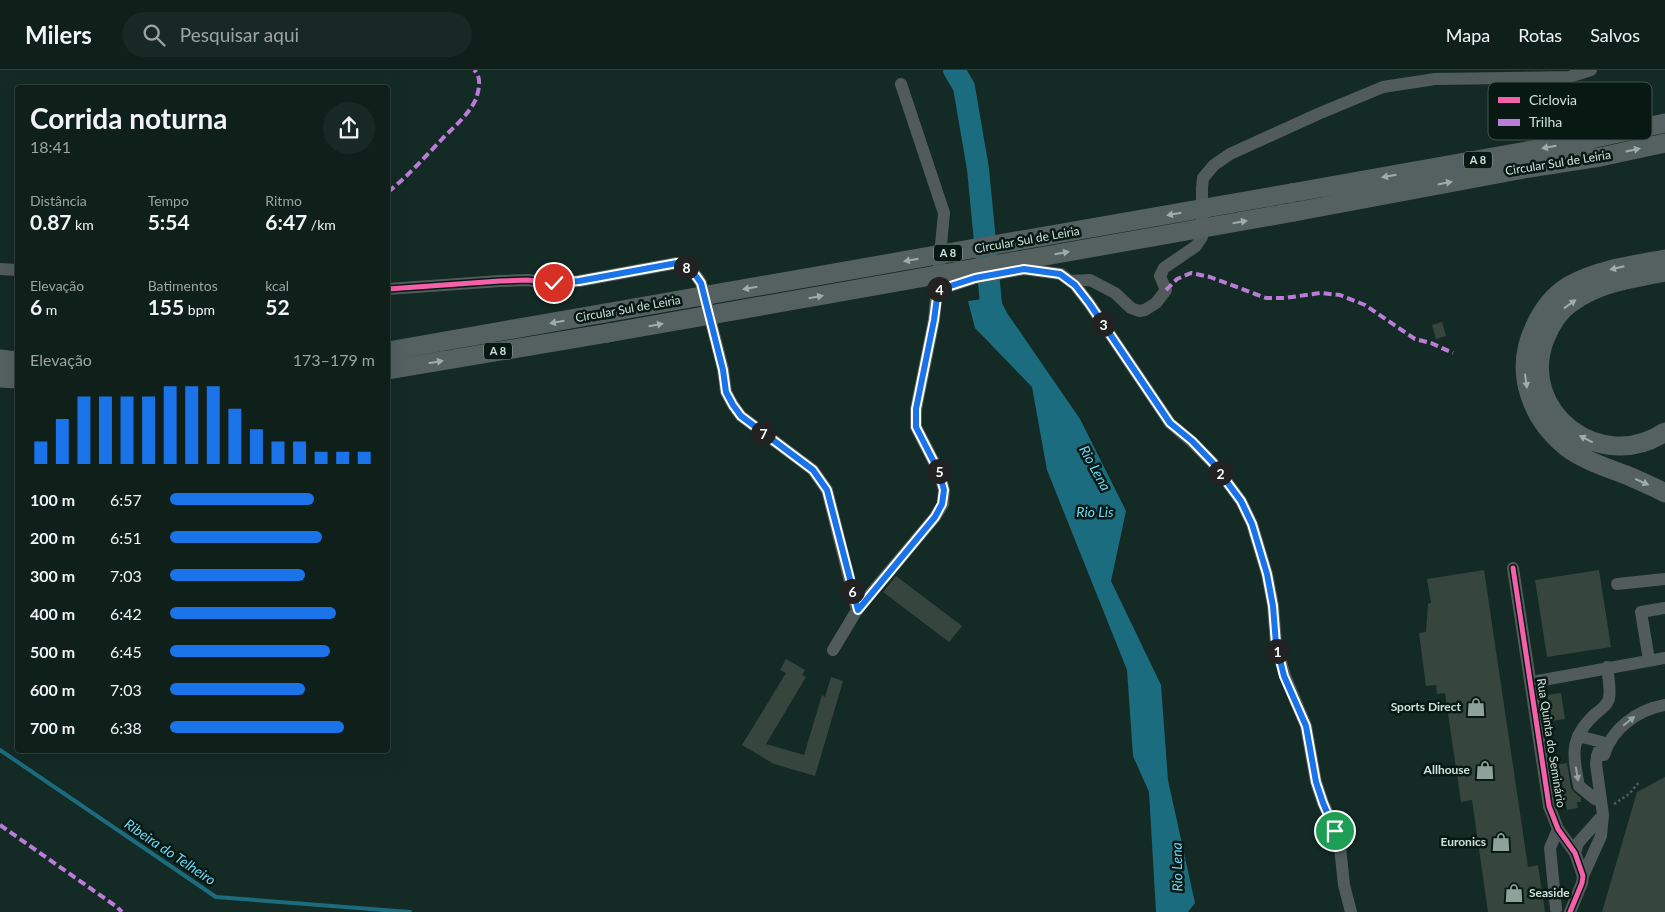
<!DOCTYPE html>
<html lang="pt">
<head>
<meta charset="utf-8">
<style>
	:root { --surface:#0f201b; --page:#182824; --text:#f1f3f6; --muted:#9ba3a3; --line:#2f3e3a; --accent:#1a73e8 }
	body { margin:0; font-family:Lato,sans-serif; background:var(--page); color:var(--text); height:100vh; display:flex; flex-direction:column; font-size:19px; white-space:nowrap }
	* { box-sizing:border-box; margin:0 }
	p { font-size:16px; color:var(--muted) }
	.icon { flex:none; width:28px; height:28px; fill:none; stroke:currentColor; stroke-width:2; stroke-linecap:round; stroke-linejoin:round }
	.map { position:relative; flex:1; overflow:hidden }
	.side { position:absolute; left:15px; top:15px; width:375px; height:668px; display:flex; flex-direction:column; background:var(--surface); border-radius:5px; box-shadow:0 5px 20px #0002,0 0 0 1px var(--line) }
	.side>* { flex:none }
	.pin { position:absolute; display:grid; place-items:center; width:42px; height:42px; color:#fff; margin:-21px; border:2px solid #fff; border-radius:50%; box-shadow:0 1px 5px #0007 }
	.km { position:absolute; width:25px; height:25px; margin:-12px; border-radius:50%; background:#222; color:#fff; font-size:14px; line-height:25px; text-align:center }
	.round { display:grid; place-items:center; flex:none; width:52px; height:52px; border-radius:26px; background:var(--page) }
	.headline { display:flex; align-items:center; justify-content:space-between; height:85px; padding:0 15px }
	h1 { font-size:28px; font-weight:700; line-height:38px }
	.stats { display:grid; grid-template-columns:repeat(3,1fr); gap:8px; height:85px; padding:5px 15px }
	.stats div { display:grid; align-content:center }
	.stats b { font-size:21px; font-weight:700 }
	.stats small { font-size:14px; font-weight:400 }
	.stats p { font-size:14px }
	.chart { height:140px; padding:10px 15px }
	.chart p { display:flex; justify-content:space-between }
	.chart svg { width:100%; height:90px; margin-top:5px; stroke:var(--accent); stroke-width:6 }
	ul { padding:0 15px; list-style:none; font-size:16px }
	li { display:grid; grid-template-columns:80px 60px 1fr; align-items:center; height:38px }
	li i { height:12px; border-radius:6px; background:var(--accent) }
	header { display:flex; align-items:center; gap:30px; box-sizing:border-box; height:70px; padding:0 25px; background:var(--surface); border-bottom:1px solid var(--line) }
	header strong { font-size:24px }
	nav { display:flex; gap:28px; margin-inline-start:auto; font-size:18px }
	.search { width:350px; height:45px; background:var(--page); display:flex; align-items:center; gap:12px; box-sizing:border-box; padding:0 18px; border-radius:28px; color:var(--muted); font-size:19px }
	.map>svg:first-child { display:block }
	.water { fill:#1b6c7f }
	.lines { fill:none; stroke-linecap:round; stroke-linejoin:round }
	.stream { stroke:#1b6c7f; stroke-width:4 }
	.river { stroke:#1b6c7f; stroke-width:22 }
	.building { fill:#36463e }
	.path { stroke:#525c5a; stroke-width:2.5; stroke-dasharray:2.5 2.5; stroke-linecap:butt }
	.minor { stroke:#525b5b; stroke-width:12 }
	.highway { stroke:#546160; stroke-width:19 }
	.highway-bridge { stroke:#546160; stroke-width:19 }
	.quiet { stroke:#bd7bd9; stroke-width:4; stroke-dasharray:8 4; stroke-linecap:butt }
	.cycleway-casing { stroke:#081813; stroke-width:8 }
	.cycleway { stroke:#f560ab; stroke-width:5 }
	.oneway { fill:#9daea9 }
	.oneway2 { fill:#96a5a1 }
	.route-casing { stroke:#fff; stroke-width:10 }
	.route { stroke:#1a73e8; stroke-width:6 }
	.labels { text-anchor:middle; stroke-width:5; stroke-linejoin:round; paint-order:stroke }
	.shield { fill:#081813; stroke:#92a59e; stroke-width:1 }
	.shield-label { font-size:11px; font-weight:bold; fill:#cde2da }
	.street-label { font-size:12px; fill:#cde2da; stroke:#081813 }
	.poi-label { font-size:12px; font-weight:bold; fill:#cde2da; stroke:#081813; text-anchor:end }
	.water-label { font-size:14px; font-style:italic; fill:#6cd8f8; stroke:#081813 }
	.key { fill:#081813; stroke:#43554f; stroke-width:1 }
	.key-label { font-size:14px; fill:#cde2da }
</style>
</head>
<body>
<header>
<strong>Milers</strong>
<div class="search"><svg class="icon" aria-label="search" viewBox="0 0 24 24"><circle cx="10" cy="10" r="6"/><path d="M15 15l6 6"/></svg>Pesquisar aqui</div>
<nav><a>Mapa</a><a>Rotas</a><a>Salvos</a></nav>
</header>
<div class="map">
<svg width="1665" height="842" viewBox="0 0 1665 842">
	<rect width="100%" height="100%" fill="#142a24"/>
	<path class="water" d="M999,227L1007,243L1080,349L1126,441L1111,511L1161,615L1168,710L1195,833L1188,842H1156L1149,722L1133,686L1127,600L1047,400L1032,317L975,258L968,231Z"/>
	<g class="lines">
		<path class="stream" d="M0,680L216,827L410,842"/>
		<path class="river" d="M954,0L964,17L978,99L992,244L1001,256"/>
	</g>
	<path class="building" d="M1442,252L1446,266L1436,269L1432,255Z
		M1484,500L1528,797L1538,795L1545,842H1488L1472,730L1461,732L1445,623L1437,624L1436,615L1426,616L1419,563L1426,562L1428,534L1431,533L1427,509Z
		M1599,500L1611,577L1547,587L1535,510Z
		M896,506L962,556L949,572L883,522Z
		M786,589L805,600L802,605L806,607L766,674L804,685L822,625L825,627L831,607L843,611L815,706L774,694L742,675L786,603L780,600Z
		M1561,623L1565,649L1551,651L1547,625Z
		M1567,693L1571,718L1574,722L1581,728V732H1577L1578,738L1567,740L1566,734H1562L1555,695Z
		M1665,707V842H1602L1637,722Z"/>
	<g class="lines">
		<path class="path" d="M1614,734L1629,724L1640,711"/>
		<path class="minor" d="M0,199L18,200
			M1070,211L1090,210L1115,223L1131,238L1139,241L1145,240L1156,233L1166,220L1160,206L1164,198L1196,176L1202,167V118L1203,108L1214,95L1230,84L1318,44L1383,17L1435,9L1569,7L1591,0
			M388,219L500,211L527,210L554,213L579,211L677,193C688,197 696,203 701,213L723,299L726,322L733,335L741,346L813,400L827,420L857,540
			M938,220L975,208L1024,199L1061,204L1075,215L1089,233L1170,353L1191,371L1213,393L1241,431L1252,454L1267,504L1273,535L1276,574L1285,606L1306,656L1316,712L1323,733L1331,750L1340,777L1344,815L1351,842
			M1513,498L1549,736L1558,759L1575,783L1583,806L1582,813L1570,842
			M1617,514L1665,509
			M833,580L857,540L935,447L943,434L944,420L939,402L916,357V339L934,250L944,143L901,14
			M1649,590L1641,542L1665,538
			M1532,612L1665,588
			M1578,666L1602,672L1597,686L1596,694L1603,745L1601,766L1583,806
			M1604,685C1612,658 1638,640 1665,635
			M1601,729H1595L1579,716C1573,685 1569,669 1594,645C1599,641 1608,635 1609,628C1611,620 1608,606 1607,597
			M1575,783L1578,773L1603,745
			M1556,839L1550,778L1558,759"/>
		<path class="highway" d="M1291,123L1577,72L1665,53
			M1294,142L1529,98L1600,87L1665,73
			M1665,189C1633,195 1599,199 1570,215C1553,225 1542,240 1534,258C1514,301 1530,347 1565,376C1584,391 1609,398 1631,407C1642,412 1654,417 1665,423
			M1665,202C1633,208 1598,213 1571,233C1558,242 1551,254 1545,269C1517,342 1601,405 1665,362
			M388,281L605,243
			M0,289L18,291
			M388,300L608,263
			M0,308L18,309"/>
		<path class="highway-bridge" d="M605,243L1291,123
			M608,263L1294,142"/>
		<path class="quiet" d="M388,122C408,106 425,87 443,68C455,56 469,44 476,29C479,20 482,7 474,0
			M1166,220L1177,209L1191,203L1210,207L1266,228H1285L1320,223L1340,225L1365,235L1415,269L1431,273L1453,283
			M0,755L117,837L122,842"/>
		<g class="cycleway-casing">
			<path id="cycleway" d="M388,219L500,211L527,210L554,213L579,211L677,193C688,197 696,203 701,213L720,288
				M1513,498L1549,736L1558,759L1575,783L1583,806L1582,813L1570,842"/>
		</g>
		<use href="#cycleway" class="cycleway"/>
	</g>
	<defs><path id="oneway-solid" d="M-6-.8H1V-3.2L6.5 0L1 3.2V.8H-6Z" transform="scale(1.25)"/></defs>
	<g class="oneway">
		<use href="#oneway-solid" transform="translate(1549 77) rotate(170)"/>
		<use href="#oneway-solid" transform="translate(1633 80) rotate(-12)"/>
		<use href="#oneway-solid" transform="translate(1389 106) rotate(170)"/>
		<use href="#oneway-solid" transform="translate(1445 113) rotate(-11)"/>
		<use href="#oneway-solid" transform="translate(1174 144) rotate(170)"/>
		<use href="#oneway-solid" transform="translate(1240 152) rotate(-10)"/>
		<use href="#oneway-solid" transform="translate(1062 183) rotate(-10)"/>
		<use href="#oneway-solid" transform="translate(911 190) rotate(170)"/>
		<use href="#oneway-solid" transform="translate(1617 198) rotate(167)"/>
		<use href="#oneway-solid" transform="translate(750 218) rotate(170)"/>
		<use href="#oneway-solid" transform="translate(816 227) rotate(-10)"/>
		<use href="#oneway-solid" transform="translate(1570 234) rotate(-36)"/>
		<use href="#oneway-solid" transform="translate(557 252) rotate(170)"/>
		<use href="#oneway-solid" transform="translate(656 255) rotate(-10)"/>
		<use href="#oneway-solid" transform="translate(436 292) rotate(-10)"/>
		<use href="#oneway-solid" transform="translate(1526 311) rotate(82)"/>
		<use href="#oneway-solid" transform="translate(1586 369) rotate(-153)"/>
		<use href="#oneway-solid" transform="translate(1642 412) rotate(24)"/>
	</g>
	<g class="oneway2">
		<use href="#oneway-solid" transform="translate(1629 651) rotate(-38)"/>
		<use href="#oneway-solid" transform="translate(1577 704) rotate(80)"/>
	</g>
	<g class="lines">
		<g class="route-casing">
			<path id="route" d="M554,213L579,211L677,193C688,197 695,203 701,213L723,300L726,322L733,335L741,346L813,400L827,420L858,540L935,447L942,434L944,420L939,402L916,357V339L934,250L938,220L975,208L1024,199L1060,204L1075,215L1089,233L1170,353L1192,371L1213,393L1241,431L1252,454L1267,504L1273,536L1276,574L1284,606L1306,656L1316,712L1323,733L1335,761"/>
		</g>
		<use href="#route" class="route"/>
	</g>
	<defs>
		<g id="shop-bare" transform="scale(1.5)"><path d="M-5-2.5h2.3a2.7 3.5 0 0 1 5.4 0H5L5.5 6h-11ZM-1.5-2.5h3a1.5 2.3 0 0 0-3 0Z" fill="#8ca29a" stroke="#081813" stroke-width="2.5" paint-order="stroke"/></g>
	</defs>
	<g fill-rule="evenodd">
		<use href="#shop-bare" x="1476" y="637"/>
		<use href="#shop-bare" x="1485" y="700"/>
		<use href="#shop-bare" x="1501" y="772"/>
		<use href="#shop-bare" x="1514" y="823"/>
	</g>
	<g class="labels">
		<g class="shield">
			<rect x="1464" y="81.5" width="28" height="17" rx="4"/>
			<rect x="934" y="174.5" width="28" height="17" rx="4"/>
			<rect x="484" y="272.5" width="28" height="17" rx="4"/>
		</g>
		<g class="shield-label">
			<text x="1478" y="94">A 8</text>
			<text x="948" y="187">A 8</text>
			<text x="498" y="285">A 8</text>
		</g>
		<g class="street-label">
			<text transform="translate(1558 93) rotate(-9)" y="4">Circular Sul de Leiria</text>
			<text transform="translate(1027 170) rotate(-10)" y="4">Circular Sul de Leiria</text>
			<text transform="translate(628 239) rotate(-10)" y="4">Circular Sul de Leiria</text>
			<text transform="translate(1551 673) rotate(81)" y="4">Rua Quinta do Seminário</text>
		</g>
		<g class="poi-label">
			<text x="1461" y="641">Sports Direct</text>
			<text x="1470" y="704">Allhouse</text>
			<text x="1486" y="776">Euronics</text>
			<text x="1529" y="827" text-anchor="start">Seaside</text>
		</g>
		<g class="water-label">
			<text transform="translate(1095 398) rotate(61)" y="5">Rio Lena</text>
			<text x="1095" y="447">Rio Lis</text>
			<text transform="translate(170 782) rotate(34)" y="5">Ribeira do Telheiro</text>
			<text transform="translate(1177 797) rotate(-91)" y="5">Rio Lena</text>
		</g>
	</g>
	<rect x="1488" y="12" width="164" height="58" rx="8" class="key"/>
	<rect x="1498" y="27" width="22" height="6" fill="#f560ab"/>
	<rect x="1498" y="49" width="22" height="7" fill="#bd7bd9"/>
	<g class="key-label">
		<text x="1529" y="35">Ciclovia</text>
		<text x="1529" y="57">Trilha</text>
	</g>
</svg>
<div class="pin" style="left:1335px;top:761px;background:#1e9e55"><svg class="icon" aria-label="arrive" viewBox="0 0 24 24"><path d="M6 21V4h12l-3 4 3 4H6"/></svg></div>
<div class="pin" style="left:554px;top:213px;background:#d93025"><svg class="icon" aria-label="check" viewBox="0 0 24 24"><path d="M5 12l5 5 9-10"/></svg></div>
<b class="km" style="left:1277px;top:581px">1</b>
<b class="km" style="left:1220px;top:403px">2</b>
<b class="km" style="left:1103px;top:254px">3</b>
<b class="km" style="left:939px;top:219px">4</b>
<b class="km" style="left:939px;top:401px">5</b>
<b class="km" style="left:852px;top:521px">6</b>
<b class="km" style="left:763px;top:363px">7</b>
<b class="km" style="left:686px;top:197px">8</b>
<section class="side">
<div class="headline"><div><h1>Corrida noturna</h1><p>18:41</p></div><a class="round"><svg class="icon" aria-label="share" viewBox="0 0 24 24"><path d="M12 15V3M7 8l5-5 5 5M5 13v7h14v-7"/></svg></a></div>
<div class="stats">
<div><p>Distância</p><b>0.87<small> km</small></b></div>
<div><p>Tempo</p><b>5:54</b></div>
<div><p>Ritmo</p><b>6:47<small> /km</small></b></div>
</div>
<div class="stats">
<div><p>Elevação</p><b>6<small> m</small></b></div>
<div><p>Batimentos</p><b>155<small> bpm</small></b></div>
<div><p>kcal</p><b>52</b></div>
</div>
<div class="chart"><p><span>Elevação</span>173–179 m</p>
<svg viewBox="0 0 160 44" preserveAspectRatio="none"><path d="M5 44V33M15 44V22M25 44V11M35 44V11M45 44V11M55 44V11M65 44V6M75 44V6M85 44V6M95 44V17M105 44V27M115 44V33M125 44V33M135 44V38M145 44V38M155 44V38"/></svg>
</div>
<ul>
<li><b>100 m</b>6:57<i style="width:70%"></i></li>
<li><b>200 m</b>6:51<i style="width:74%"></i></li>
<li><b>300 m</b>7:03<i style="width:66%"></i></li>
<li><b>400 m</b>6:42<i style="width:81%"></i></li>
<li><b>500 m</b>6:45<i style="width:78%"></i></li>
<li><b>600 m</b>7:03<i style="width:66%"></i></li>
<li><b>700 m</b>6:38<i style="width:85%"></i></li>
</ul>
</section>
</div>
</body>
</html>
